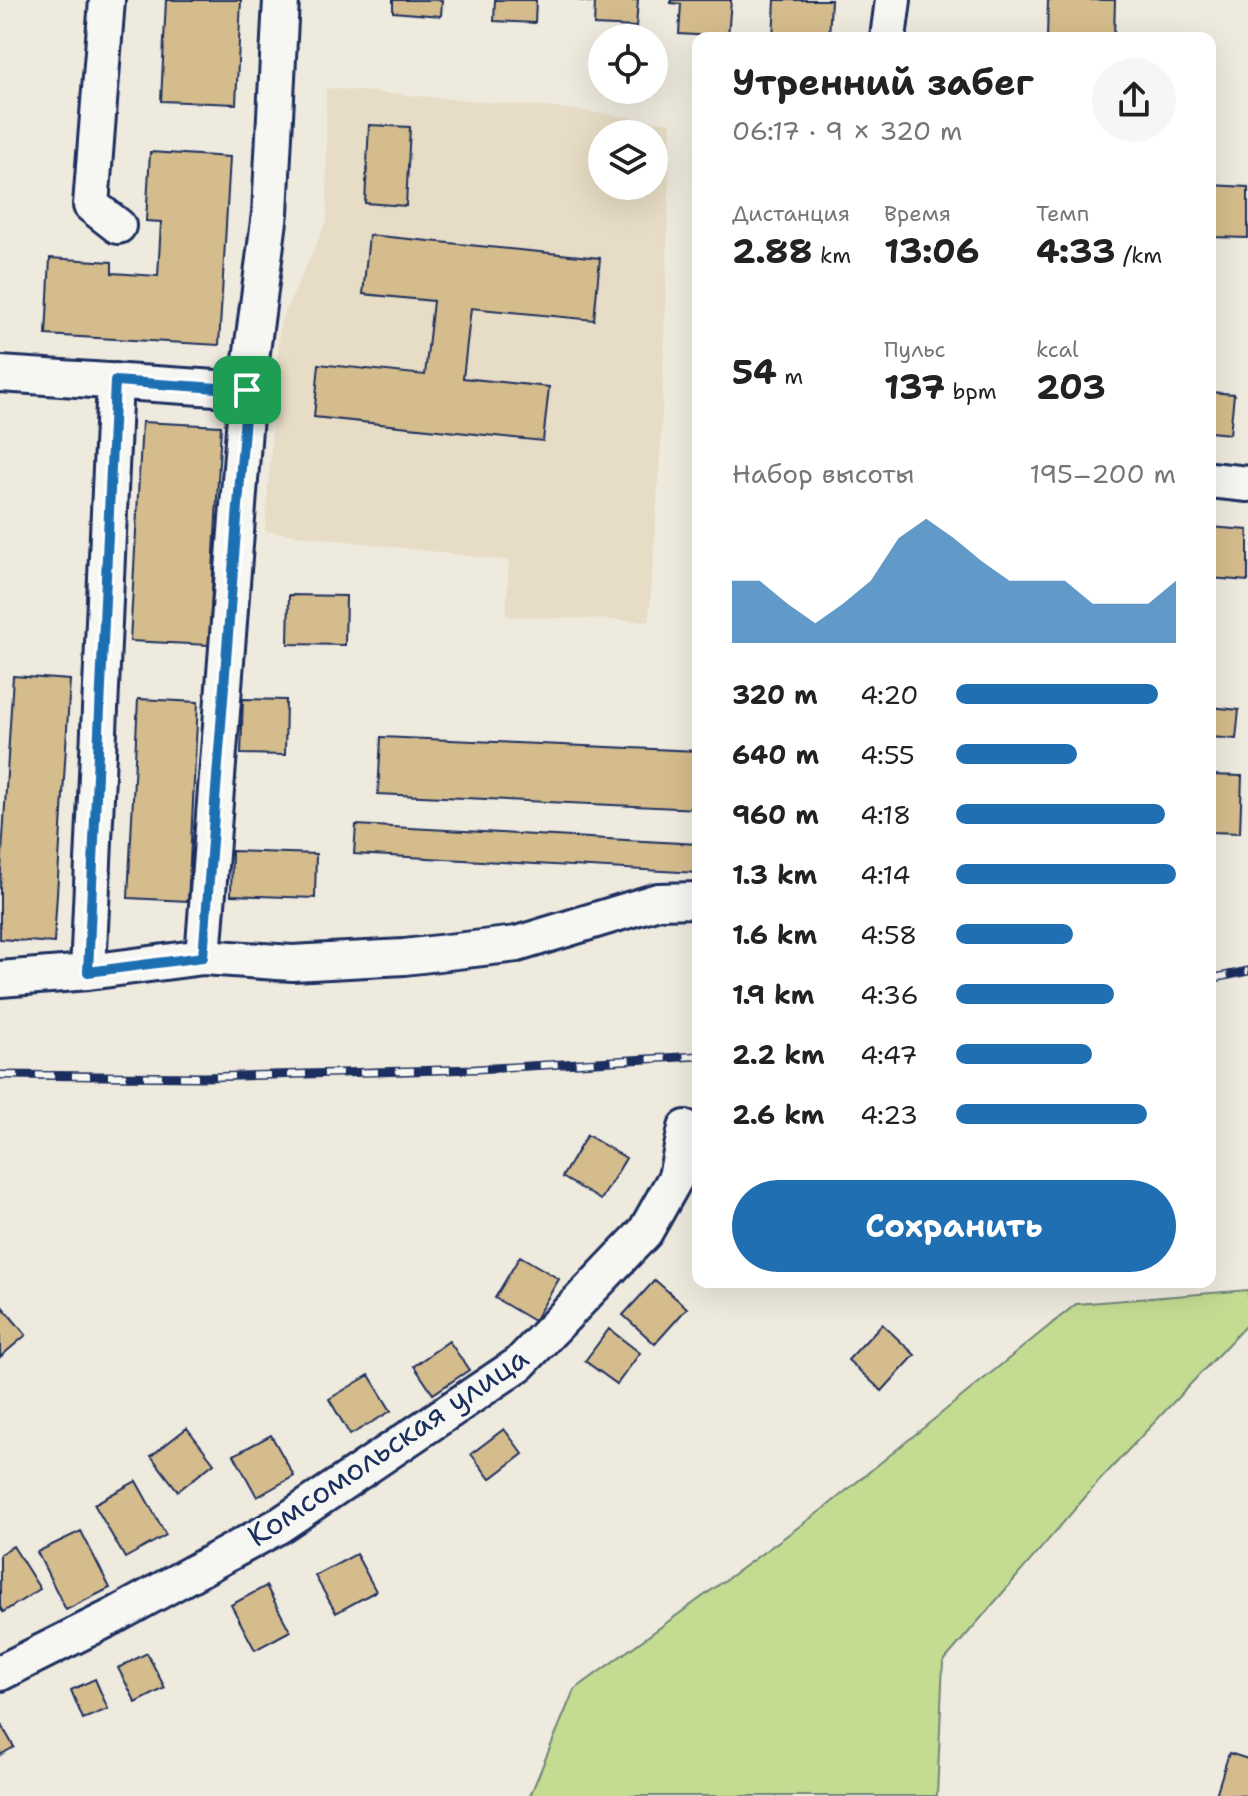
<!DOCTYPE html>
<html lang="ru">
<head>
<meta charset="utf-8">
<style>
	:root { --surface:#fff; --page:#f6f6f6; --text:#222; --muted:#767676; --accent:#1f6fb2 }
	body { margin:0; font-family:"Shantell Sans",sans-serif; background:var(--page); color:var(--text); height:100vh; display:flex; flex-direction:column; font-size:30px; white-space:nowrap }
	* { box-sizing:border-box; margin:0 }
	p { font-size:26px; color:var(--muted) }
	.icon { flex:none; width:44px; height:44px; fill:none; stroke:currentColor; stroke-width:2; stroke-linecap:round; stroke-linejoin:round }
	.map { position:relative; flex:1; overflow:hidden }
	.side { position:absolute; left:692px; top:32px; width:524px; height:1256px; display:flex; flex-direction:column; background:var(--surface); border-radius:16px; box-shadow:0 8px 32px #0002 }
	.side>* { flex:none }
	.tools { position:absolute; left:588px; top:24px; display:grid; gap:16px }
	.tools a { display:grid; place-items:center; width:80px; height:80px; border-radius:50%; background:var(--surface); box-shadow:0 8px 32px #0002; font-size:40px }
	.pin { position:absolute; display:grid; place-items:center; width:68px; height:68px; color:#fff; margin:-34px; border-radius:16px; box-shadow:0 4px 12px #0006 }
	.round { display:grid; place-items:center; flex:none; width:84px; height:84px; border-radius:42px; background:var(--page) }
	.head { display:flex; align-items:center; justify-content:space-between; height:136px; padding:0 40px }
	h1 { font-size:36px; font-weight:700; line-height:60px }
	.stats { display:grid; grid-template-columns:repeat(3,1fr); gap:12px; height:136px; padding:8px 40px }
	.stats div { display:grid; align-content:center }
	.stats b { font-size:34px; font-weight:700 }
	.stats small { font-size:22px; font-weight:400 }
	.stats p { font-size:22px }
	.chart { height:224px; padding:16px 40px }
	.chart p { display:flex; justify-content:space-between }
	.chart svg { width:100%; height:144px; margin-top:8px; fill:var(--accent); opacity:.7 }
	.primary-button { display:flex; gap:16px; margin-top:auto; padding:16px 40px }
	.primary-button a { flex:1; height:92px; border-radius:48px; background:var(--accent); color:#fff; font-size:32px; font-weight:700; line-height:92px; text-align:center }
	ul { padding:0 40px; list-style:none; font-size:26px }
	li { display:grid; grid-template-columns:128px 96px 1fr; align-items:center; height:60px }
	li i { height:20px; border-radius:10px; background:var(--accent) }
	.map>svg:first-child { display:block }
	.built { fill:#e7dcc5; fill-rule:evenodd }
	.green { fill:#c4dc92; stroke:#708678; stroke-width:2 }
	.building { fill:#d5bc8c; stroke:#1b2f5e; stroke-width:2 }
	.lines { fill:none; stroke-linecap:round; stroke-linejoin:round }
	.minor-casing { stroke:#1b2f5e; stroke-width:40 }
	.minor { stroke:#f6f6f2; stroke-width:34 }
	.rail-casing { stroke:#1b2f5e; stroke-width:9 }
	.rail { stroke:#f6f6f2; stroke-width:6; stroke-dasharray:18; stroke-linecap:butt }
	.route-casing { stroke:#fff; stroke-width:16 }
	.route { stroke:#1f6fb2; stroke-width:10 }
	.labels { text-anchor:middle; stroke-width:6; stroke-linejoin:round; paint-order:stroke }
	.street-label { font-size:30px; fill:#1b2f5e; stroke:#f6f6f2 }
</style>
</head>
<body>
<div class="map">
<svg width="1248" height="1796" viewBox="0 0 1248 1796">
	<rect width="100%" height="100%" fill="#efeade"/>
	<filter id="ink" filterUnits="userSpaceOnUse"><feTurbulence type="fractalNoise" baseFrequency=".0125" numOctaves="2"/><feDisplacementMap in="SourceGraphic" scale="16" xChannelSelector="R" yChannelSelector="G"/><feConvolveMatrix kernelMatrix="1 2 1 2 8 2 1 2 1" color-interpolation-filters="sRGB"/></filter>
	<g filter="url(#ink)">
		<path class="built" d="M326,88L567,109L671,123L661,443L649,621L506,616L509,561L265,531L280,323L327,221ZM602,134H654V186H602Z"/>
		<path class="green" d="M1248,1290V1323L1100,1480L943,1662L937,1796H530L574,1690L826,1507L1076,1304Z"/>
		<path class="building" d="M166,0H241L236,104L161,101Z
			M393,0H442L441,16L393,12Z
			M495,0H536L535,23L494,21Z
			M577,0H638L636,27L594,25L595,3Z
			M671,0H731L728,37L679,34L681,4L671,3Z
			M775,0H831L829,38H773Z
			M1048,0H1115L1114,38H1047Z
			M369,125L410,127L406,206L365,203Z
			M150,152L230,157L219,345L46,335L50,258L112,262V273L158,276L161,222L146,221Z
			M1210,185L1248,187V238L1210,237Z
			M369,235L600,258L594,320L471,308L463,378L549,387L543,441L314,417L319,364L425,375L433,301L363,294Z
			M1210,392L1234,394L1230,434L1210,432Z
			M142,422L221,426L209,645L130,641Z
			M1210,527L1248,530V581L1210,578Z
			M289,595L346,596L345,645L288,644Z
			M13,676L70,680L54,943L0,939V886Z
			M138,699L198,702L188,901L128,898Z
			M243,699L286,700L285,755L241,754Z
			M1210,707L1239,710L1236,739L1210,737Z
			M381,737L698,751V809L378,794Z
			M1210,775L1242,776L1240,833L1210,832Z
			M356,825L698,844V873L354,854Z
			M232,851L316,854L315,898L231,895Z
			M587,1135L626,1158L601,1200L562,1177Z
			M520,1256L559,1279L534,1321L495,1298Z
			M655,1280L687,1308L655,1344L623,1315Z
			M0,1304L26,1335L0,1357Z
			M882,1324L915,1355L882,1391L848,1360Z
			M609,1329L640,1353L617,1384L585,1361Z
			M449,1341L469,1370L433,1394L414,1366Z
			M369,1375L391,1411L350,1435L329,1399Z
			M187,1428L214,1463L178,1491L151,1456Z
			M504,1429L523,1454L490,1479L471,1454Z
			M271,1435L294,1476L257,1497L234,1455Z
			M136,1481L166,1535L125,1558L94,1504Z
			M81,1531L110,1588L66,1610L37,1552Z
			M13,1546L40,1589L3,1612L0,1607V1554Z
			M356,1554L376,1591L336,1613L315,1576Z
			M266,1586L290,1631L255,1650L231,1605Z
			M147,1653L165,1688L136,1703L118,1668Z
			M95,1679L108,1709L83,1719L71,1690Z
			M2,1726L14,1747L0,1755V1727Z
			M1229,1753L1248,1759V1796L1216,1795Z"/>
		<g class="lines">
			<g class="minor-casing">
				<path id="minor" d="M107,0L91,205L118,226
					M888,38L893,0
					M0,374L247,390
					M1210,480L1248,484
					M203,957L247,390L270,213L281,0
					M88,972L115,381
					M0,979L88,972L203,957L292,963L404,957L517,944L658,901L698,900
					M0,1673L114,1616L280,1525L519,1364L645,1232L676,1177L686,1128"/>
			</g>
			<use href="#minor" class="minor"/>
			<g class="rail-casing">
				<path id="rail" d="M1210,979L1248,971
					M0,1075L204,1077L476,1069L698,1056"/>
			</g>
			<use href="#rail" class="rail"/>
		</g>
	</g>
	<g class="lines" filter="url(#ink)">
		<g class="route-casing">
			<path id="route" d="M115,381L247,390L203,957L88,972Z"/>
		</g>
		<use href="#route" class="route"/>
	</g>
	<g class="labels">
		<g class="street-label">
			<text transform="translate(388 1447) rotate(-34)" y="10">Комсомольская улица</text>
		</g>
	</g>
</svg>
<div class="tools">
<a><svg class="icon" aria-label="locate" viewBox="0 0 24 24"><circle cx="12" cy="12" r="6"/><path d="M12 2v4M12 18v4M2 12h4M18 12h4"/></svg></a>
<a><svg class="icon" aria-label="layers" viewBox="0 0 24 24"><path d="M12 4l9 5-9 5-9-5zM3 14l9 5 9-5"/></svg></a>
</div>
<div class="pin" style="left:247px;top:390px;background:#1e9e55"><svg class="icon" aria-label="arrive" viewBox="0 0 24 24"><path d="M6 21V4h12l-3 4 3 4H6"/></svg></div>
<section class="side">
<div class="head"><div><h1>Утренний забег</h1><p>06:17 · 9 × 320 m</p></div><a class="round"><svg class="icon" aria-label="share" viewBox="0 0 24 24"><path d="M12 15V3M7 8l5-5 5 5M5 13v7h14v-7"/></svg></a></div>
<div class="stats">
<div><p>Дистанция</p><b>2.88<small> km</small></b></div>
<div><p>Время</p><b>13:06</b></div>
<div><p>Темп</p><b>4:33<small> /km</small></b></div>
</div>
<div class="stats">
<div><b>54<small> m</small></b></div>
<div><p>Пульс</p><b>137<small> bpm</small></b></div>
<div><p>kcal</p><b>203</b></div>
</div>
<div class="chart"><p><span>Набор высоты</span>195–200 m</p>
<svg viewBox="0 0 160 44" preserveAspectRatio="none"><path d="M0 44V25L10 25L20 32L30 38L40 32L50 25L60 12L70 6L80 12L90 19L100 25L110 25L120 25L130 32L140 32L150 32L160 25V44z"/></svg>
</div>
<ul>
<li><b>320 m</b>4:20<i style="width:92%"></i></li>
<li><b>640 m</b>4:55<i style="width:55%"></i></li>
<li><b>960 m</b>4:18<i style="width:95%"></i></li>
<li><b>1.3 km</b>4:14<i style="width:100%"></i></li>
<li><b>1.6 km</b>4:58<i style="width:53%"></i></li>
<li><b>1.9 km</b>4:36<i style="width:72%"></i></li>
<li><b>2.2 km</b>4:47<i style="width:62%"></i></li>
<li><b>2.6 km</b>4:23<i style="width:87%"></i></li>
</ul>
<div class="primary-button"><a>Сохранить</a></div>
</section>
</div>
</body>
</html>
